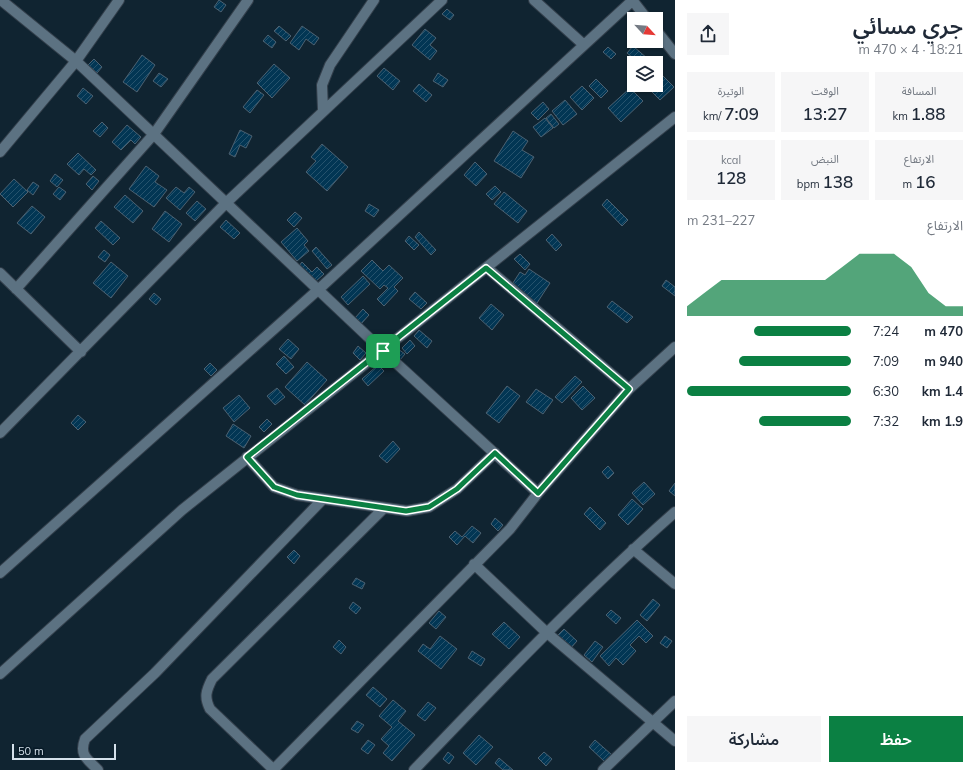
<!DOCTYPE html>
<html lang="ar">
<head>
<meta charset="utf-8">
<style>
	:root { --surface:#fff; --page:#f6f6f7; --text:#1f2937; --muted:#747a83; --accent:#0b8043 }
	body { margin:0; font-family:Mulish,"Noto Sans Arabic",sans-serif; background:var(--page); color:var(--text); direction:rtl; height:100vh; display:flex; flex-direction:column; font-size:15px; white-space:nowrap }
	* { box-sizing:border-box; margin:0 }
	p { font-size:13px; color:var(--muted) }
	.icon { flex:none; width:22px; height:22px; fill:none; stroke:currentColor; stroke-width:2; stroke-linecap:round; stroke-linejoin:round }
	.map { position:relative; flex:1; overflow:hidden; direction:ltr }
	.panel { display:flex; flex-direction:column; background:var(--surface); width:300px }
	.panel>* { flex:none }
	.needle { width:26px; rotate:116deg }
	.controls { position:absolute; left:627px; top:12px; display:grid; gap:8px }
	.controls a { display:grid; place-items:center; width:36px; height:36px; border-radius:0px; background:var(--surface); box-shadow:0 1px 3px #0004; font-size:20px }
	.scale { position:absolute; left:12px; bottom:10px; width:104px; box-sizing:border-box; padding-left:4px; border:2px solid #d5e1eb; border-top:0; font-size:11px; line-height:14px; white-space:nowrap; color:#d5e1eb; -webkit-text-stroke:3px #071a27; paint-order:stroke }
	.pin { position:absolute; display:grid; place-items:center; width:34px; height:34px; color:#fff; margin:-17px; border-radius:8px; box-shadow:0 2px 6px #0006 }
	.round { display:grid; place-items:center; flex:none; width:42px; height:42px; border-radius:0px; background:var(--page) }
	.summary { display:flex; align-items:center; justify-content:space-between; height:68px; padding:0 12px }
	h1 { font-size:22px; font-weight:600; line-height:30px }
	.stats { display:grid; grid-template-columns:repeat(3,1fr); gap:6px; height:68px; padding:4px 12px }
	.stats div { display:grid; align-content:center; border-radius:0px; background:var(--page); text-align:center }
	.stats b { font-size:17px; font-weight:600 }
	.stats small { font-size:11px; font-weight:400 }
	.stats p { font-size:11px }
	.chart { height:112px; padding:8px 12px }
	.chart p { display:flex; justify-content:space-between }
	.chart svg { width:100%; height:72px; margin-top:4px; fill:var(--accent); opacity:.7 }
	.cta { display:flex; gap:8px; margin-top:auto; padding:8px 12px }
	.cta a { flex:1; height:46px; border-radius:0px; background:var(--accent); color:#fff; font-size:16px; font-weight:600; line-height:46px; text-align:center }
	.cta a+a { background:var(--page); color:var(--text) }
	ul { padding:0 12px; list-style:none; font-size:13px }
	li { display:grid; grid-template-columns:64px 48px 1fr; align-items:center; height:30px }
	li i { height:10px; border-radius:5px; background:var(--accent) }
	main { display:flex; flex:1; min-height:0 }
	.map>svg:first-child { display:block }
	.building { fill:url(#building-hatch); stroke:#4c6171 }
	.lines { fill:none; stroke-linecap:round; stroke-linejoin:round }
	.street-casing { stroke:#333f4b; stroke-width:12 }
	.street { stroke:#5c7282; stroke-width:10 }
	.route-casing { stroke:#fff; stroke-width:8 }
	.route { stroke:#0b8043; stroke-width:5 }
</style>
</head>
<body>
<main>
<section class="panel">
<div class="summary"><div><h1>جري مسائي</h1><p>18:21 · 4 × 470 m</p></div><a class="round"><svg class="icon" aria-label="share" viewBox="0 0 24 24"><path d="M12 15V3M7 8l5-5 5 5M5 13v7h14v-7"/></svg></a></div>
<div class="stats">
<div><p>المسافة</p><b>1.88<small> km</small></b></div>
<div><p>الوقت</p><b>13:27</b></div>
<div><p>الوتيرة</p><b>7:09<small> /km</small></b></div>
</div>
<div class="stats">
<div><p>الارتفاع</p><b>16<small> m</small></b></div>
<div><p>النبض</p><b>138<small> bpm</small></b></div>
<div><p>kcal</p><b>128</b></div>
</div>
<div class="chart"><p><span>الارتفاع</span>227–231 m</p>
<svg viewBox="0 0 160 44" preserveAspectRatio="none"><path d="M0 44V38L10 30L20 22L30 22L40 22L50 22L60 22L70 22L80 22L90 14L100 6L110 6L120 6L130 14L140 30L150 38L160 38V44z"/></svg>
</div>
<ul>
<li><b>470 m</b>7:24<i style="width:59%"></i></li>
<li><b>940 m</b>7:09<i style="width:68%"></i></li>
<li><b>1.4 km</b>6:30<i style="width:100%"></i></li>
<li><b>1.9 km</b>7:32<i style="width:56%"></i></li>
</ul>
<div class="cta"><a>حفظ</a><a>مشاركة</a></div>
</section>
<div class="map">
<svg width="675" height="770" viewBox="0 0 675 770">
	<defs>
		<pattern id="building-hatch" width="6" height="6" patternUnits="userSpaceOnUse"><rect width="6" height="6" fill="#023654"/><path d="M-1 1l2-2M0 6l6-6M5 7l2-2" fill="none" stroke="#26536d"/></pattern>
	</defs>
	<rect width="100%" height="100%" fill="#102431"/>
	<path class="building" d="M219,0L226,5L221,12L214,7Z
		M447,9L454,15L450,20L442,14Z
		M279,26L291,36L286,41L274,31Z
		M302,26L319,38L314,45L306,39L299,50L290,43Z
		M425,29L436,38L430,45L437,51L430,60L412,45Z
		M268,35L276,42L272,48L263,41Z
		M633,46L648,59L644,63H639L627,53Z
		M608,47L616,54L611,59L603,52Z
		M142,55L155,65L137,92L123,82Z
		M94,59L102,67L97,73L88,65Z
		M274,64L290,78L272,98L257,83Z
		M384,68L400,81L393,90L377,76Z
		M159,73L168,79L161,87L153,81Z
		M438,73L448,80L443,87L433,81Z
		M662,75L674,87L660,100L649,89L653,85H656V82Z
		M596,79L608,91L601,98L589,86Z
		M419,84L432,95L426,102L413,91Z
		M582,86L594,98L582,110L570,97Z
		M83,88L93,96L86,104L77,96Z
		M630,88L643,101L621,122L608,108Z
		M257,90L264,95L250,113L243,107Z
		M565,100L577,114L563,125L552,111Z
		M543,102L549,109L538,120L531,113Z
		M551,114L559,124L554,128L546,118Z
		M545,118L553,128L541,137L533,127Z
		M102,122L108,128L100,137L93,131Z
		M127,125L141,137L135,144L131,140L121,150L112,142Z
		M240,130L252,136L246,148L240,145L235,157L229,154Z
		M513,131L528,141L522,150L534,157L521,178L494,161Z
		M322,144L348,167L327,191L306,172L316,161L311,157Z
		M78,153L96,170L91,175L84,169L79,175L67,164Z
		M475,162L487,174L476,186L464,175Z
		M146,166L159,176L155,182L167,190L154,207L129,189Z
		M55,174L63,180L57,187L50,181Z
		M93,176L99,181L92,190L86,184Z
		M14,179L28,192L13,207L0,194Z
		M33,182L39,186L33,195L27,190Z
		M495,186L501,192L492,200L486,194Z
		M59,187L66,192L60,200L53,194Z
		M176,187L184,193L189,187L195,192L180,210L166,198Z
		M504,192L527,211L518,223L494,204Z
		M125,195L143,211L133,223L114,207Z
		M607,199L628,220L622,226L602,205Z
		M197,201L206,209L195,221L186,213Z
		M369,204L379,210L374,217L365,211Z
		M32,206L45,217L31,234L17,223Z
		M165,211L182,224L169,242L152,229Z
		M295,212L302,218L294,227L287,220Z
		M226,220L240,233L234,239L220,227Z
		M101,221L120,238L113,245L95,228Z
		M297,228L308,241L304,245L309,251L297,261L281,242Z
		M419,232L436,250L431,255L415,237Z
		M552,234L562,245L556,251L546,240Z
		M409,236L419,245L414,250L405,241Z
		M316,247L332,265L327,269L312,251Z
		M104,250L110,255L105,262L98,257Z
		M520,254L530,264L525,270L514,259Z
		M372,260L383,271L389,265L403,278L394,287L398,291L384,306L377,299L388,288L384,285L380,289L361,271Z
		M111,262L128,276L111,298L93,283Z
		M302,262L312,272L317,267L324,274L315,282L299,266Z
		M529,269L550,283L537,303L511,286L520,272L525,275Z
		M363,276L370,284L348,305L341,297Z
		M666,280L675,287V296L662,286Z
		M415,292L427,303L421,309L409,299Z
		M154,293L161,299L156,305L149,299Z
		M612,301L633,317L627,323L607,307Z
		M491,304L504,315L492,330L479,318Z
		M363,309L369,315L361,324L355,318Z
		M419,330L432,341L427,348L414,336Z
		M288,339L299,349L291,359L279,349Z
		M410,340L415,346L407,354L402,348Z
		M358,346L366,353L360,360L353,353Z
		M398,349L405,354L400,360L393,355Z
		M284,356L294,367L286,374L276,364Z
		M307,362L327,380L305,405L285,387Z
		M210,363L217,370L211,376L204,369Z
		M378,365L384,371L368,386L362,379Z
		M575,376L582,382L562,403L555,397Z
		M507,386L520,396L499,423L486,413Z
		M583,386L595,398L582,410L571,398Z
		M277,388L285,397L275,405L267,396Z
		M536,389L553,400L543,414L526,402Z
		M239,395L250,408L234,422L223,408Z
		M78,415L86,422L78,430L71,423Z
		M267,419L272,424L264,432L259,427Z
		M233,424L251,436L244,448L226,436Z
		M393,441L400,449L387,463L379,456Z
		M608,466L614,473L608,479L602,472Z
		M644,482L655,494L643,505L632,493Z
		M675,483V496L669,491Z
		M632,499L643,509L628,525L618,515Z
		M590,507L606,523L600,530L584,514Z
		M495,518L503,525L498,531L491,524Z
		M472,526L481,533L473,543L465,536L457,545L449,537L455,531L462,537Z
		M294,550L300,556L294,564L287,557Z
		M356,578L365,583L362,589L352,584Z
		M653,599L660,605L647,621L640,615Z
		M353,602L361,608L356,614L349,608Z
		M611,610L621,618L616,624L606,615Z
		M439,611L446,617L436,629L429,623Z
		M637,620L653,636L646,643L639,636L630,645L636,651L623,665L616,658L609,666L600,656Z
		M504,622L520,637L509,649L492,634Z
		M564,629L577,641L570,649L557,636Z
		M440,636L457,649L441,669L418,651L423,644L430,649Z
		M665,636L672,641L667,648L660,643Z
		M339,640L346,647L341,654L333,647Z
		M595,641L603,647L592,662L584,655Z
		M472,651L485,659L481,666L468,658Z
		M373,687L387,699L380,707L366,695Z
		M393,700L406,711L398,721L415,735L392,761L383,753L389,746L381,739L392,727L379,716Z
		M428,702L436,708L425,721L417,715Z
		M357,721L364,725L358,733L351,729Z
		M479,735L493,747L476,765L463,753Z
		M368,740L375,745L368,754L361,749Z
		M595,740L612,755L605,762L589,747Z
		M448,752L454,757L449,764L443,759Z
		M544,752L552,759L546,766L538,758Z
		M499,758L513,770H503L495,763Z"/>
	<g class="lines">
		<g class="street-casing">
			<path id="street" d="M1,0L76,61L383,351L538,493
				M534,0L584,45
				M633,1L647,19
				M656,30L675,54
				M323,110L322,85L330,65L374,0
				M0,152L76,61L119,0
				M487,268L629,389
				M0,273L81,352
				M16,289L154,134L248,0
				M0,433L227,202L442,0
				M247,457L274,487L297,495L407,511L429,507L457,489L495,453
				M633,549L675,584
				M474,564L546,632L675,741
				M0,573L319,289L633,0
				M0,674L182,510L675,117
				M98,770C87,759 79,755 85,739L155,673L323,499
				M273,770L510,529L538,493L629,389L675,347
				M274,770L210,709C204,697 206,691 212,679L383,509
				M414,770C499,681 583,593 675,512
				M603,770L675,701"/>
		</g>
		<use href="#street" class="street"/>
	</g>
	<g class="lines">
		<g class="route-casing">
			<path id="route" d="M486,268L629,389L538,493L495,453L457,489L429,507L406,511L297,495L274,487L247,457Z"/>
		</g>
		<use href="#route" class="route"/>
	</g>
</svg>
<div class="controls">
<a><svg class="needle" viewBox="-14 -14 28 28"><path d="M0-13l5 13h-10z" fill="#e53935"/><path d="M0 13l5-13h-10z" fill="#747a83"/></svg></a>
<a><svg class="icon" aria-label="layers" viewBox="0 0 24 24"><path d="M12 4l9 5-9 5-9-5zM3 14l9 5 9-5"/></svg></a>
</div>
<div class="scale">50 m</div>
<div class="pin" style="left:383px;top:351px;background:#1e9e55"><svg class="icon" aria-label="arrive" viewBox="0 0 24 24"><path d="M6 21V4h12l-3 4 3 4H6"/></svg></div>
</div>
</main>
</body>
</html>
